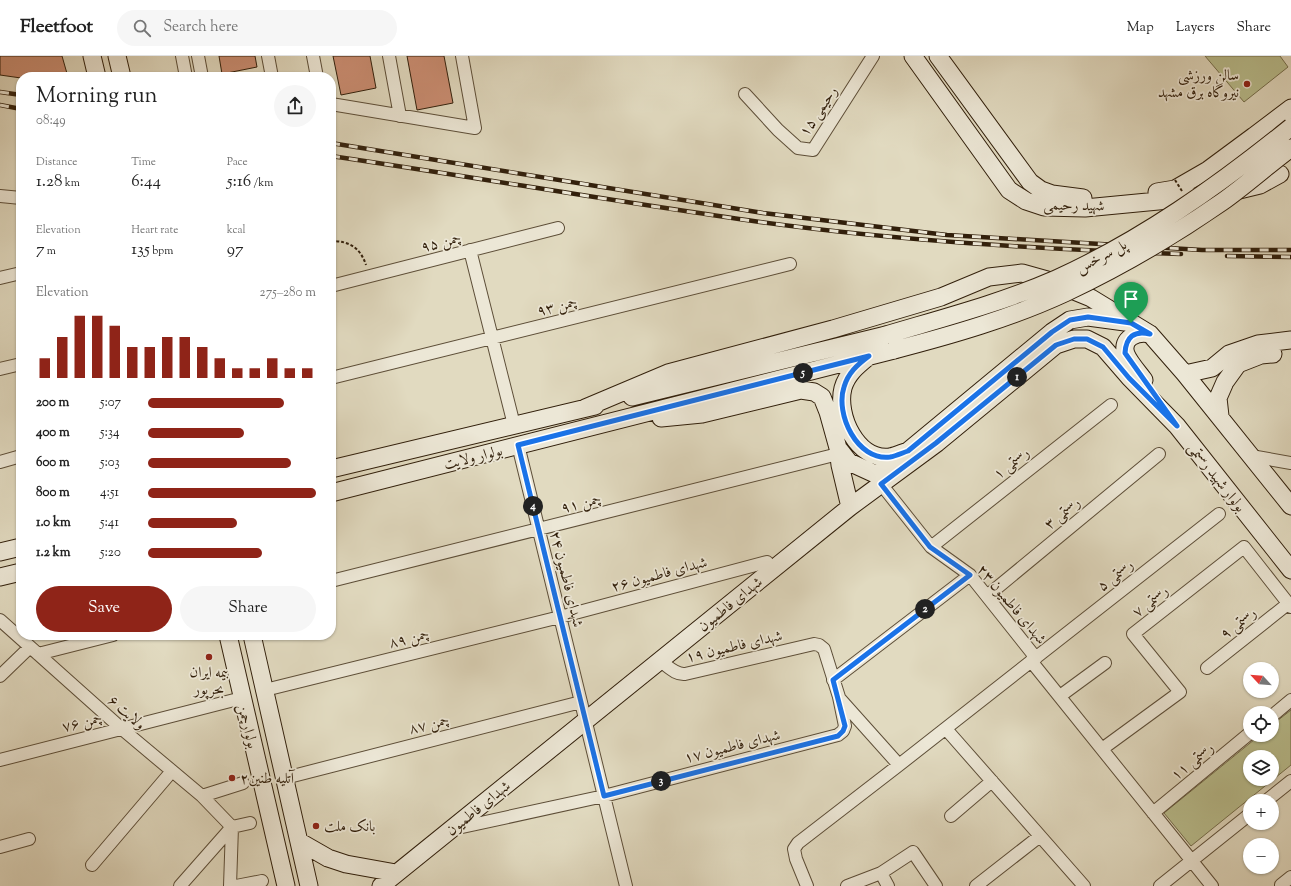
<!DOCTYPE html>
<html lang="en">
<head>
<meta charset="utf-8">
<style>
	:root { --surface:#fff; --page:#f6f6f6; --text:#222; --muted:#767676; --line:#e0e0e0; --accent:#8f2418 }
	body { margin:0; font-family:"Sorts Mill Goudy",Amiri,serif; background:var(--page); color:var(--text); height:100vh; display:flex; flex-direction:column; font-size:15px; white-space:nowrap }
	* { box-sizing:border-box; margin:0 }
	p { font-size:13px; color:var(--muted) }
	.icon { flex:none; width:22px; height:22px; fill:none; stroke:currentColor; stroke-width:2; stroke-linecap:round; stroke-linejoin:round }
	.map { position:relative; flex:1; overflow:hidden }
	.panel { position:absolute; left:16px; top:16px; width:320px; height:568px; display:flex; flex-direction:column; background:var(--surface); border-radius:16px; box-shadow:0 1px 3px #0004 }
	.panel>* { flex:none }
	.needle { width:26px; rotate:296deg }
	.fabs { position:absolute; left:1243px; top:606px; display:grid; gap:8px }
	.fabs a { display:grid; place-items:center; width:36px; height:36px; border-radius:50%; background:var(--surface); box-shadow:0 1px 3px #0004; font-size:20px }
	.pin { position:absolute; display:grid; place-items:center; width:34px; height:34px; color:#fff; margin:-41px -17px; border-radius:50% 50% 50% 0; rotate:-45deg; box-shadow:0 0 4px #0007 }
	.pin .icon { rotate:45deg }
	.km { position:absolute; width:20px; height:20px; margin:-10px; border-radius:50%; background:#222; color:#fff; font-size:11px; line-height:20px; text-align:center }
	.round { display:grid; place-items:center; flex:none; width:42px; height:42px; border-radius:21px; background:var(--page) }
	.overview { display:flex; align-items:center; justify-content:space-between; height:68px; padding:0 20px }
	h1 { font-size:22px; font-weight:600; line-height:30px }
	.metrics { display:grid; grid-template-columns:repeat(3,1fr); gap:6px; height:68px; padding:4px 20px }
	.metrics div { display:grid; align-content:center }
	.metrics b { font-size:17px; font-weight:600 }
	.metrics small { font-size:11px; font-weight:400 }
	.metrics p { font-size:11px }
	.chart { height:112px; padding:8px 20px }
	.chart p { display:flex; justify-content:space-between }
	.chart svg { width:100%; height:72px; margin-top:4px; stroke:var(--accent); stroke-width:6 }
	.action { display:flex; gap:8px; margin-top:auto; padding:8px 20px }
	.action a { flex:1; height:46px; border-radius:24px; background:var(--accent); color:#fff; font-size:16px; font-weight:600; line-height:46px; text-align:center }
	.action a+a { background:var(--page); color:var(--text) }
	ul { padding:0 20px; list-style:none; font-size:13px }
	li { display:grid; grid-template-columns:64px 48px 1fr; align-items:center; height:30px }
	li i { height:10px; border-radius:5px; background:var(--accent) }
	header { display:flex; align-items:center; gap:24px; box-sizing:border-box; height:56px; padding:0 20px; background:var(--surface); border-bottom:1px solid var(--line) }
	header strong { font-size:19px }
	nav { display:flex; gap:22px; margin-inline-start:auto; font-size:14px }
	.search { width:280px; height:36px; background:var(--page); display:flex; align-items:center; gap:10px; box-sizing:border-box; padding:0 14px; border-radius:22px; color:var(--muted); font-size:15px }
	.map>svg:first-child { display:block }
	.green { fill:#b9be8e; stroke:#756e4c; fill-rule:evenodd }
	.building { fill:#ca8d72; stroke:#311f0b }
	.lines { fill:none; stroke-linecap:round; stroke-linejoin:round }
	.street-casing { stroke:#5d4e38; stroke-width:14 }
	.secondary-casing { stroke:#311f0b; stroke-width:19 }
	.path { stroke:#311f0b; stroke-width:2; stroke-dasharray:3 2; stroke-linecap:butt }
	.street { stroke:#ece7d6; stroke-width:12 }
	.secondary { stroke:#ece7d6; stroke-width:17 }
	.rail-casing { stroke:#311f0b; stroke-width:4.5 }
	.rail { stroke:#ece7d6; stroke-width:3; stroke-dasharray:9; stroke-linecap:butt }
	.secondary-bridge-casing { stroke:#311f0b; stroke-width:19; stroke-linecap:butt }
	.path-bridge { stroke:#311f0b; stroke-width:2; stroke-dasharray:3 2; stroke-linecap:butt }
	.secondary-bridge { stroke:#ece7d6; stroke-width:17 }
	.route-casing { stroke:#fff; stroke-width:8 }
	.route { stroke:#1a73e8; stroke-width:5 }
	.poi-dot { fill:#8f2418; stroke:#ece7d6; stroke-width:1.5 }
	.labels { text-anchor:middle; stroke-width:3.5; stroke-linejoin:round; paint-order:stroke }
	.poi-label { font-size:15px; fill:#311f0b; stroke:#ece7d6; text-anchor:start }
	.street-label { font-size:15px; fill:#311f0b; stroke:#ece7d6 }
</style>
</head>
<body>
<header>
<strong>Fleetfoot</strong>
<div class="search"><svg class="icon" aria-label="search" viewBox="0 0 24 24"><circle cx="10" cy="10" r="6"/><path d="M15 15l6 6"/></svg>Search here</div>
<nav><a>Map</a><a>Layers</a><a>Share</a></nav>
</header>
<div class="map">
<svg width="1291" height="830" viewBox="0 0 1291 830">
	<rect width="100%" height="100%" fill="#e1dac0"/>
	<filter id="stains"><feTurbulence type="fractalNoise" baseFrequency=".005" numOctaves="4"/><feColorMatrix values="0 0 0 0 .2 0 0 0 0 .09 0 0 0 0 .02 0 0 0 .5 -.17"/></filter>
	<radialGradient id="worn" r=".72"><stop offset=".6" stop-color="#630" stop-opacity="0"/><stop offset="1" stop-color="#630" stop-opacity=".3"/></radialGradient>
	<path class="green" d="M1205,0H1280L1288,11L1244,46Z
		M1291,654V709L1191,790L1164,757L1260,679H1272V669ZM1250,701H1272V723H1250Z"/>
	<path class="building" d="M0,0H62L68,21H21V22L0,19Z
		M219,0H255L257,11L222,18Z
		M333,0H370L376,32L341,39Z
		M407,0H444L453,47L417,54Z"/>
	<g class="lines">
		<g class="street-casing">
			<path id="street" d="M182,0L186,21
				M198,0L202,21
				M268,0L272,21
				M313,0L317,21
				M389,0L400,60
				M745,38L778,74L798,92L813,94L873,0
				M331,48L475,72L462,0
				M0,140L21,142
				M470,194L514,369
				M0,222L21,217
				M331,230L558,172
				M0,313L21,308
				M331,322L790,208
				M518,389L626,830
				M1251,400L1291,407
				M0,406L21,400
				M881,428L931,491L970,519L1036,602
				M931,491L1111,349
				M331,525L838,398
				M987,540L1159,398
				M0,564L122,673L202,740L232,771
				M38,598L113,579
				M1031,605L1212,830
				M1207,612L1289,547
				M0,620L30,591
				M833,624L970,519
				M265,634L560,561L767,506
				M1060,640L1105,607
				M840,643L899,709
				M1272,660L1291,644
				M946,673L1084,830
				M1102,693L1180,636L1133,578L1244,491L1291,551
				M0,704L242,642
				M285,722L581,646
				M202,740L243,727
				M1266,745L1291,725
				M1153,757L1250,677
				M951,760L992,725
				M232,771L250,767
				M453,773L604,740L838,679L843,675L845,670L839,641L824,593L819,589L814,588L685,618C675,619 668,610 660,605
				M0,791L29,783
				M92,809L172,715
				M881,817L888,830
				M1281,829L1291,821
				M180,830L232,771
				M230,830L232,771
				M236,830L262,825
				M807,830L796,803L794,793L798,787L899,709L1219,458
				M847,830L881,817L913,796L936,830
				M976,830L1040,780
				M1160,830L1250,758"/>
		</g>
		<g class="secondary-casing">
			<path id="secondary" d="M92,0L97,21
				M117,0L122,21
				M913,0L1009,134L1026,145L1044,151L1085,152L1179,143L1227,137L1260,129L1280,118
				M938,0L1030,126L1041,134L1052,138L1083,142
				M1248,90L1254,80L1291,52
				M1157,136L1175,133L1208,114L1254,80
				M868,301C857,310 847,318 843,332C836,359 857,405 890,401C896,400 902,397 908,395L1052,276L1070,264L1088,261L1125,266
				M1185,318L1212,312L1229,298L1258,288L1291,284
				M1144,324C1139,317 1129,306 1126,298C1120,282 1138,275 1150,278
				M632,341L886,279
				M585,352L668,317L833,273L941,241L989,221L1022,217L1047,224L1091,242L1150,278L1185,318L1291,450
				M1220,360L1218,342L1225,326L1238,308L1261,299L1273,298
				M661,362L702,358L801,334L814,336L822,341L828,356L838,392L840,409L850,451
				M838,392L849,406L873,417H884L897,413
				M331,413L595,350
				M331,437L894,294
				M0,496L21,491
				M0,521L21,516
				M228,579L286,830
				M252,579L309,830
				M300,786L328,802L346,808L396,817
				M381,830L850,451L937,387L1056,289L1074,283H1087L1103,291L1129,321L1177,370L1291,514"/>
		</g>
		<path class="path" d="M331,185C349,185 360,191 366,209"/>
		<use href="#street" class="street"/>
		<use href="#secondary" class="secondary"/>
		<g class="rail-casing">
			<path id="rail" d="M0,36L21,39
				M0,49L21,53
				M331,87L763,157L947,179L1202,194H1291
				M331,100C474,121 617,146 760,166C900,185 1040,193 1181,198
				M1227,200L1291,201"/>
		</g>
		<use href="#rail" class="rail"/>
		<g class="secondary-bridge-casing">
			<path id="secondary-bridge" d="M886,279C943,262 1001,247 1056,223C1142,184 1218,130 1291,71
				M894,294C952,279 1011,262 1065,237C1120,211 1173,180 1222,146C1246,129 1268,109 1291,92"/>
		</g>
		<path class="path-bridge" d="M1175,124L1182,135"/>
		<use href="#secondary-bridge" class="secondary-bridge"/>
	</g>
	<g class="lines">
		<g class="route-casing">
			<path id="route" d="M1088,261L1131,267L1150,278C1134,274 1126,281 1125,297L1177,370L1129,322L1103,291L1087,283H1074L1056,289L936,387L881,428L930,491L970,519L833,624L845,670L843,675L838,680L604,740L518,389L869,300C857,309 848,317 844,331C835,358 857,405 890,401C896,400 902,397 908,395L1052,276L1070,264Z"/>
		</g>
		<use href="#route" class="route"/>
	</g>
	<g class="poi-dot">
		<circle cx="1247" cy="28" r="4"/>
		<circle cx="209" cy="601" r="4"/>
		<circle cx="232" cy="722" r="4"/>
		<circle cx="316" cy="770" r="4"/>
	</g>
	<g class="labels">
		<g class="poi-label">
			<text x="1239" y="24" text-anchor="end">سالن ورزشی<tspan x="1239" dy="17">نیروگاه برق مشهد</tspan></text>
			<text x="209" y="621" text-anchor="middle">بيمه ايران<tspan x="209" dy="17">بحرپور</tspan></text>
			<text x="240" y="727">آتلیه طنین۲</text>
			<text x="324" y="775">بانک ملت</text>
		</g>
		<g class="street-label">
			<text transform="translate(818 55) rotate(-56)" y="5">رحیمی ۱۵</text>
			<text transform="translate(1074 149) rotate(1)" y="5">شهید رحیمی</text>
			<text transform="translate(441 186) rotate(-14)" y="5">چمن ۹۵</text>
			<text transform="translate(1101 200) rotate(-28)" y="5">پل سرخس</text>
			<text transform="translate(557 250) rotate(-14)" y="5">چمن ۹۳</text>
			<text transform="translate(473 401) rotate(-14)" y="5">بولوار ولایت</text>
			<text transform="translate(1011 407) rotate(-38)" y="5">رستمی ۱</text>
			<text transform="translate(1217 421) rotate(52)" y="5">بولوار شهید رستمی</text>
			<text transform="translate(581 447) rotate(-14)" y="5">چمن ۹۱</text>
			<text transform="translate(1062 457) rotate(-39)" y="5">رستمی ۳</text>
			<text transform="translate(659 518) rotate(-15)" y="5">شهدای فاطمیون ۲۶</text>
			<text transform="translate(1115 519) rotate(-38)" y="5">رستمی ۵</text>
			<text transform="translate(567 523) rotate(76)" y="5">شهدای فاطمیون ۲۴</text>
			<text transform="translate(1150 545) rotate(-38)" y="5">رستمی ۷</text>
			<text transform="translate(730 548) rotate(-39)" y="5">شهدای فاطمیون</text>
			<text transform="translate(1012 548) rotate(50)" y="5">شهدای فاطمیون ۲۳</text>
			<text transform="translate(1238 567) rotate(-38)" y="5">رستمی ۹</text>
			<text transform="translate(409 582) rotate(-14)" y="5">چمن ۸۹</text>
			<text transform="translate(734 590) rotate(-13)" y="5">شهدای فاطمیون ۱۹</text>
			<text transform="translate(127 656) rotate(41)" y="5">ولایت ۶</text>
			<text transform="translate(82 666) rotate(-14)" y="5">چمن ۷۶</text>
			<text transform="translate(429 668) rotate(-14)" y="5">چمن ۸۷</text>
			<text transform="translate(248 670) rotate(76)" y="5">بولوارچمن</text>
			<text transform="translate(732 690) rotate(-14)" y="5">شهدای فاطمیون ۱۷</text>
			<text transform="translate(1192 705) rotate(-39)" y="5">رستمی ۱۱</text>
			<text transform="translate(478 752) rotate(-39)" y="5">شهدای فاطمیون</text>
		</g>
	</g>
	<rect width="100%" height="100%" filter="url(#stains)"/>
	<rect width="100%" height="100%" fill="url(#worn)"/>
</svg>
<div class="fabs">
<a><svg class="needle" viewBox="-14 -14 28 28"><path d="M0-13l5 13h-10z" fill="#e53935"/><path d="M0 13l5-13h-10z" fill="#767676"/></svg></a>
<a><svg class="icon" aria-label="locate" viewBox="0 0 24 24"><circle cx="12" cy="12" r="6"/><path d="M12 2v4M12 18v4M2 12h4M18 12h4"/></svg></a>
<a><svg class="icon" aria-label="layers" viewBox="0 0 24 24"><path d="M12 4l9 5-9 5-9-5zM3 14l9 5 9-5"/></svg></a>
<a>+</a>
<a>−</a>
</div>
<div class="pin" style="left:1131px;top:267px;background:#1e9e55"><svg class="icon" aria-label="arrive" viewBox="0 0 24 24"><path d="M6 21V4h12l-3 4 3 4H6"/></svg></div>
<b class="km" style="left:1017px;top:321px">1</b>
<b class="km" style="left:925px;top:553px">2</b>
<b class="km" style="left:661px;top:725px">3</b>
<b class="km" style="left:533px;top:450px">4</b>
<b class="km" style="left:803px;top:317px">5</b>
<section class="panel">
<div class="overview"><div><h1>Morning run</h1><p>08:49</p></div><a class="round"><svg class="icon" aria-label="share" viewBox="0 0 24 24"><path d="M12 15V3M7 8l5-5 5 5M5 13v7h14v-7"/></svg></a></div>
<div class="metrics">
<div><p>Distance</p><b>1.28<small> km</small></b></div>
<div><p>Time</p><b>6:44</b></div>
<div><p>Pace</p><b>5:16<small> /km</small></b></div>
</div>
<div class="metrics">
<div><p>Elevation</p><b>7<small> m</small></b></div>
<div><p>Heart rate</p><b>135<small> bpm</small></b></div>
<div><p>kcal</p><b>97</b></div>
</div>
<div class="chart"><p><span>Elevation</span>275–280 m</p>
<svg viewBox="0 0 160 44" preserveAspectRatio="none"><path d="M5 44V32M15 44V19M25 44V6M35 44V6M45 44V12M55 44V25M65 44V25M75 44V19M85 44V19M95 44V25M105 44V32M115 44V38M125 44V38M135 44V32M145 44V38M155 44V38"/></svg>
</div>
<ul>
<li><b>200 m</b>5:07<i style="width:81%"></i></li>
<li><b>400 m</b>5:34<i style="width:57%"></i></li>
<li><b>600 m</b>5:03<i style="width:85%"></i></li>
<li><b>800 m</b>4:51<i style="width:100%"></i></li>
<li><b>1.0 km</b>5:41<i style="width:53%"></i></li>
<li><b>1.2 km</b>5:20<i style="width:68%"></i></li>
</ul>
<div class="action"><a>Save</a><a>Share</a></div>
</section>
</div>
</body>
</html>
